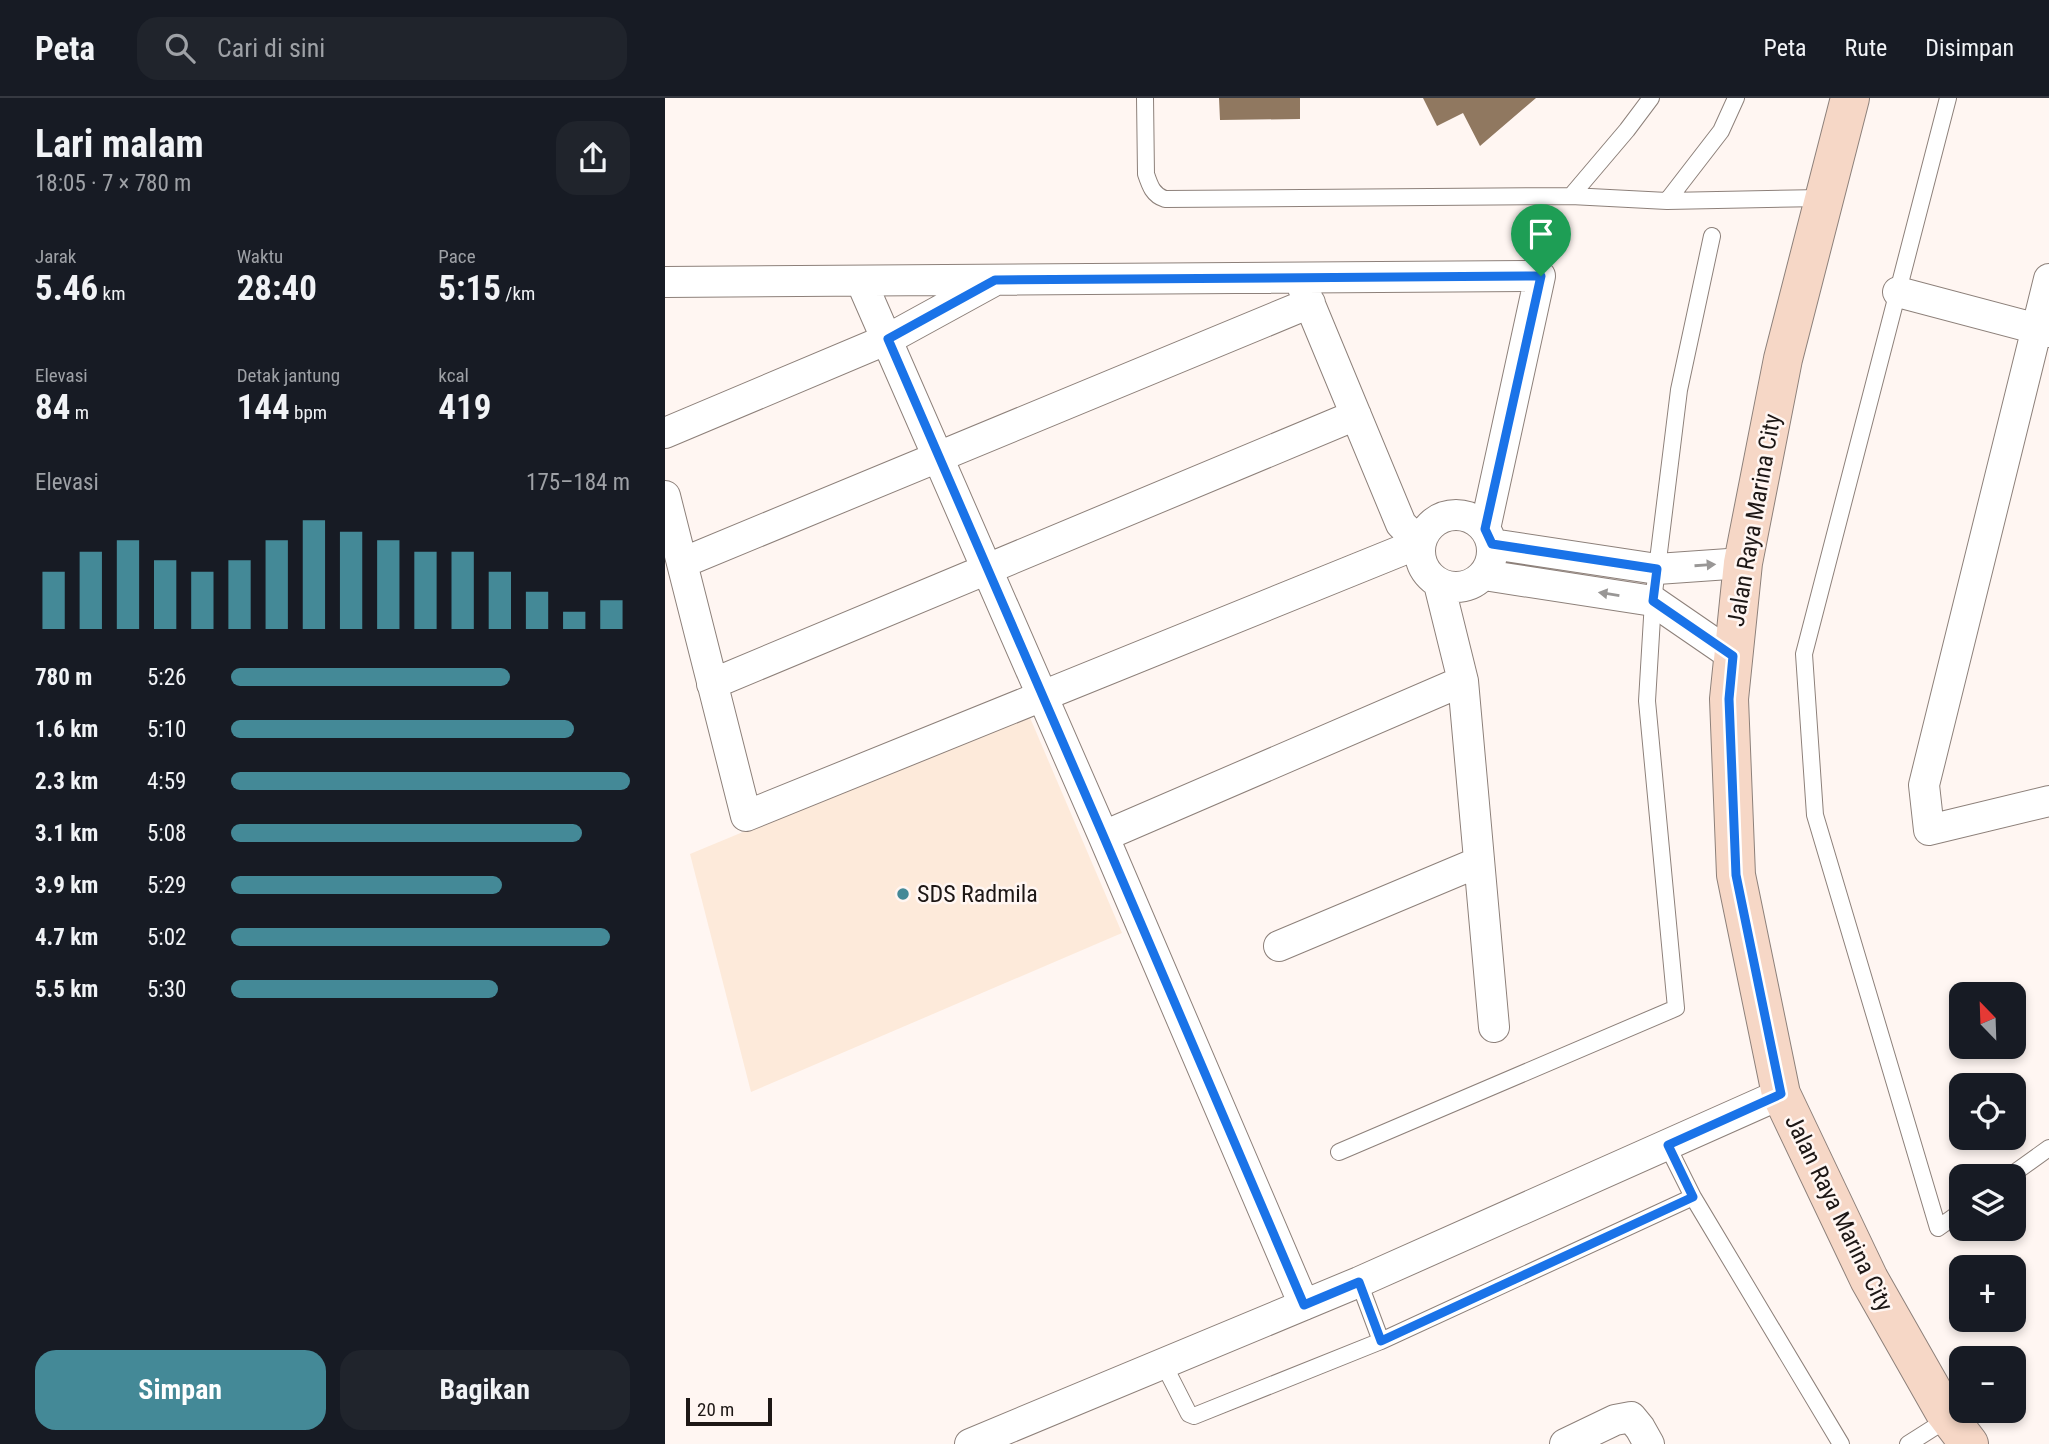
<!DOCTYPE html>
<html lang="id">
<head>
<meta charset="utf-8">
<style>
	:root { --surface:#171b24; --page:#20242c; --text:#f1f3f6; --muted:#9ea1a6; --line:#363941; --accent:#448997 }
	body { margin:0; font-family:"Roboto Condensed",sans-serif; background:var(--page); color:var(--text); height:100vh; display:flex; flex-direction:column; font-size:26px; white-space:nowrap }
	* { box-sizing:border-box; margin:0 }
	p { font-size:23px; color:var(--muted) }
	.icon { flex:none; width:38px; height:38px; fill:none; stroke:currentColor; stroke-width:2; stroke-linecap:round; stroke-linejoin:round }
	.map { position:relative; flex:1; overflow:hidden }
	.drawer { display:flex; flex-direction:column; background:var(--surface); width:665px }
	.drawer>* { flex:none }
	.needle { width:46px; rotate:337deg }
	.fabs { position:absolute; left:1284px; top:884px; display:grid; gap:14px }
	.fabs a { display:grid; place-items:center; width:77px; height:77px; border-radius:14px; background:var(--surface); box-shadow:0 4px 10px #0003; font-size:35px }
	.scale { position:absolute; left:21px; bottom:18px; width:86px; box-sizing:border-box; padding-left:7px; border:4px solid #1d1715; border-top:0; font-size:19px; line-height:24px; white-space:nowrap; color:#1d1715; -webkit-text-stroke:5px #fff6f2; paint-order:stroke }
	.pin { position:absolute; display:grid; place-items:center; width:60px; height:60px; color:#fff; margin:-72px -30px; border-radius:50% 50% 50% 0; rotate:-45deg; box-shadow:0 0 7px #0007 }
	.pin .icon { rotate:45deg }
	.round { display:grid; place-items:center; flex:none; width:74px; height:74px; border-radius:21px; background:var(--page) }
	.headline { display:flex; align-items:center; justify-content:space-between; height:119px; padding:0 35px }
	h1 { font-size:38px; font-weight:700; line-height:52px }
	.metrics { display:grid; grid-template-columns:repeat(3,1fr); gap:10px; height:119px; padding:7px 35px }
	.metrics div { display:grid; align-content:center }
	.metrics b { font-size:35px; font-weight:700 }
	.metrics small { font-size:19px; font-weight:400 }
	.metrics p { font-size:19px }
	.chart { height:196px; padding:14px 35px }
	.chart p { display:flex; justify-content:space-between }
	.chart svg { width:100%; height:126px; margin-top:7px; stroke:var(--accent); stroke-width:6 }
	.primary-button { display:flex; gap:14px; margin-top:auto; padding:14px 35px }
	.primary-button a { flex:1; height:80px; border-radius:21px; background:var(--accent); color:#fff; font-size:28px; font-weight:700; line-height:80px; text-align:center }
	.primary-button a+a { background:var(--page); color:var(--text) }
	ul { padding:0 35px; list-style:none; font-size:23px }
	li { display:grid; grid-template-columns:112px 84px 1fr; align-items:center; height:52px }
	li i { height:18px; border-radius:9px; background:var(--accent) }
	header { display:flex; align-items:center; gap:42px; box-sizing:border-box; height:98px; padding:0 35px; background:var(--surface); border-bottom:2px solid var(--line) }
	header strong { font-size:33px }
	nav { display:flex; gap:38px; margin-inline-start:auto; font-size:24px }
	.search { width:490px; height:63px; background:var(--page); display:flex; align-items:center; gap:18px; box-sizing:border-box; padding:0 24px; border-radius:21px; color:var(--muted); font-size:26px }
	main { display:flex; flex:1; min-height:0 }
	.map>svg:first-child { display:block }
	.education { fill:#fdeada }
	.building { fill:#907860 }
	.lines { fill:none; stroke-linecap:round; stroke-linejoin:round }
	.lane-casing { stroke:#8d807a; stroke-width:18 }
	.street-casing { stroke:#8d807a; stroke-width:32 }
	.secondary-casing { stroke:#8d807a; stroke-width:40 }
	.lane { stroke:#fff; stroke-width:16 }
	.street { stroke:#fff; stroke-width:30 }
	.secondary { stroke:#f6d7c6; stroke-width:38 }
	.oneway { fill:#999796 }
	.route-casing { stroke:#fff; stroke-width:14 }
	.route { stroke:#1a73e8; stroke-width:9 }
	.poi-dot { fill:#448997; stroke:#fff6f2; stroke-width:2.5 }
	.labels { text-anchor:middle; stroke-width:5; stroke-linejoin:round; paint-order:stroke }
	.street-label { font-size:24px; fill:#1d1715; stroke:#fff6f2 }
	.poi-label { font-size:24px; fill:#1d1715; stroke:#fff6f2; text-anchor:start }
</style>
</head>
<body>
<header>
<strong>Peta</strong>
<div class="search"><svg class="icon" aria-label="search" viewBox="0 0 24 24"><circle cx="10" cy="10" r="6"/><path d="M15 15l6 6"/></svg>Cari di sini</div>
<nav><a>Peta</a><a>Rute</a><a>Disimpan</a></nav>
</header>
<main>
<section class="drawer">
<div class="headline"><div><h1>Lari malam</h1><p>18:05 · 7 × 780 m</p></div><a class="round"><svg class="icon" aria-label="share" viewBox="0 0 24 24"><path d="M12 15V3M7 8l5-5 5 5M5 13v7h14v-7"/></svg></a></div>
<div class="metrics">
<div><p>Jarak</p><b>5.46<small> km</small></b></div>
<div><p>Waktu</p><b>28:40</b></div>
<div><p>Pace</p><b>5:15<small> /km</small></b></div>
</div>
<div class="metrics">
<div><p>Elevasi</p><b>84<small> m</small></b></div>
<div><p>Detak jantung</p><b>144<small> bpm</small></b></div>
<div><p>kcal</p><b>419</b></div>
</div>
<div class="chart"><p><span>Elevasi</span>175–184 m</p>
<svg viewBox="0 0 160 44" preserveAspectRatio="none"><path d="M5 44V24M15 44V17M25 44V13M35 44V20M45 44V24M55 44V20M65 44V13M75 44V6M85 44V10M95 44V13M105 44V17M115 44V17M125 44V24M135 44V31M145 44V38M155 44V34"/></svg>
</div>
<ul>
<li><b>780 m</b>5:26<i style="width:70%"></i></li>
<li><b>1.6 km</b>5:10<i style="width:86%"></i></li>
<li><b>2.3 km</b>4:59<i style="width:100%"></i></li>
<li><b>3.1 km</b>5:08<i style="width:88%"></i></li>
<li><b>3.9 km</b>5:29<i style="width:68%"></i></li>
<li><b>4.7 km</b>5:02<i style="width:95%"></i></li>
<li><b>5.5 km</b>5:30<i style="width:67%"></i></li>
</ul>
<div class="primary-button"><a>Simpan</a><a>Bagikan</a></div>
</section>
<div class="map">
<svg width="1384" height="1346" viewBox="0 0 1384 1346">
	<rect width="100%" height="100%" fill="#fff6f2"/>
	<path class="education" d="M363,615L457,835L86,994L25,756Z"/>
	<path class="building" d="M554,0H635V21L555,22Z
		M758,0H871L815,48L798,15L772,28Z"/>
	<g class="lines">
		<g class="lane-casing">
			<path id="lane" d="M480,0L481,76C485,88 488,97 500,101L906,98L1002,103L1158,100
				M1283,0L1139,556L1150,717L1273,1130L1297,1113
				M906,98L962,32L986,0
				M1002,103L1056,33L1071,0
				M1002,1047L1028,1099
				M674,1054L1011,910L982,603L988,503L1014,292L1047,138
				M1345,1078L1384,1050
				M694,1184L716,1243
				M498,1265L524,1316L529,1318L716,1243L1028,1099L1176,1346
				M1243,1346L1284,1320"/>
		</g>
		<g class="street-casing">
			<path id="street" d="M1384,181L1259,687L1264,732L1384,703
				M196,183L438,737L639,1207
				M0,184L875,178L820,431
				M1233,194L1384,234
				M0,335L223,241L327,184
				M0,398L81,718L755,445L736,426L634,180
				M755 453a36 36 0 1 1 72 0a36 36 0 1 1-72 0Z
				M827,446L992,471L1078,465
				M17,465L645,205
				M819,477L988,503L1068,558
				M774,486L798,583L829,929
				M47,586L691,317
				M439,738L798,583
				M614,848L814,764
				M305,1346L694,1184L1116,996
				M900,1346L950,1322L966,1319L975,1330L984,1346"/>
		</g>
		<g class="secondary-casing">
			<path id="secondary" d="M1185,0L1118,261L1078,465L1064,601L1071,777L1116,996L1204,1181L1279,1313L1304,1346"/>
		</g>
		<use href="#lane" class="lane"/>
		<use href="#street" class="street"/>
		<use href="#secondary" class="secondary"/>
	</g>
	<defs><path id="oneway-solid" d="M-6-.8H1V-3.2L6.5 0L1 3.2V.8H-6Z" transform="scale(1.75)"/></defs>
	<g class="oneway">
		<use href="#oneway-solid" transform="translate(1040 467) rotate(-4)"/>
		<use href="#oneway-solid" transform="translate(944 496) rotate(-171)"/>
	</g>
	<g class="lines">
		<g class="route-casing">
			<path id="route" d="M876,178L820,431L827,446L992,471L988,503L1068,558L1064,601L1071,777L1116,996L1003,1047L1028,1099L716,1243L694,1184L639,1207L438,737L223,241L330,182Z"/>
		</g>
		<use href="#route" class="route"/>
	</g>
	<circle class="poi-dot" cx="238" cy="796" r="7"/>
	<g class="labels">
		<g class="street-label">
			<text transform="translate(1089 422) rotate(-80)" y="8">Jalan Raya Marina City</text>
			<text transform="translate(1174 1115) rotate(64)" y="8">Jalan Raya Marina City</text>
		</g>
		<g class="poi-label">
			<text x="252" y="804">SDS Radmila</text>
		</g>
	</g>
</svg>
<div class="fabs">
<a><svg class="needle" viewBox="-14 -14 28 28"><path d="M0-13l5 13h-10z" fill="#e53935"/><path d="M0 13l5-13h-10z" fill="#9ea1a6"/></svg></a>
<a><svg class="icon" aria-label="locate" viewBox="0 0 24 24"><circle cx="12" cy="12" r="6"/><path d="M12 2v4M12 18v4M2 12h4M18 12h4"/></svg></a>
<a><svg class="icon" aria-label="layers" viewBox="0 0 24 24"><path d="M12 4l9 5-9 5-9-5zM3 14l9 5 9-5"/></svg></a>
<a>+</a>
<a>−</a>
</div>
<div class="scale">20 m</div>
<div class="pin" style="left:876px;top:178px;background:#1e9e55"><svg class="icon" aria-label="arrive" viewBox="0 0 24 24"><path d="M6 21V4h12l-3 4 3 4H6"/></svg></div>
</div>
</main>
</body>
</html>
